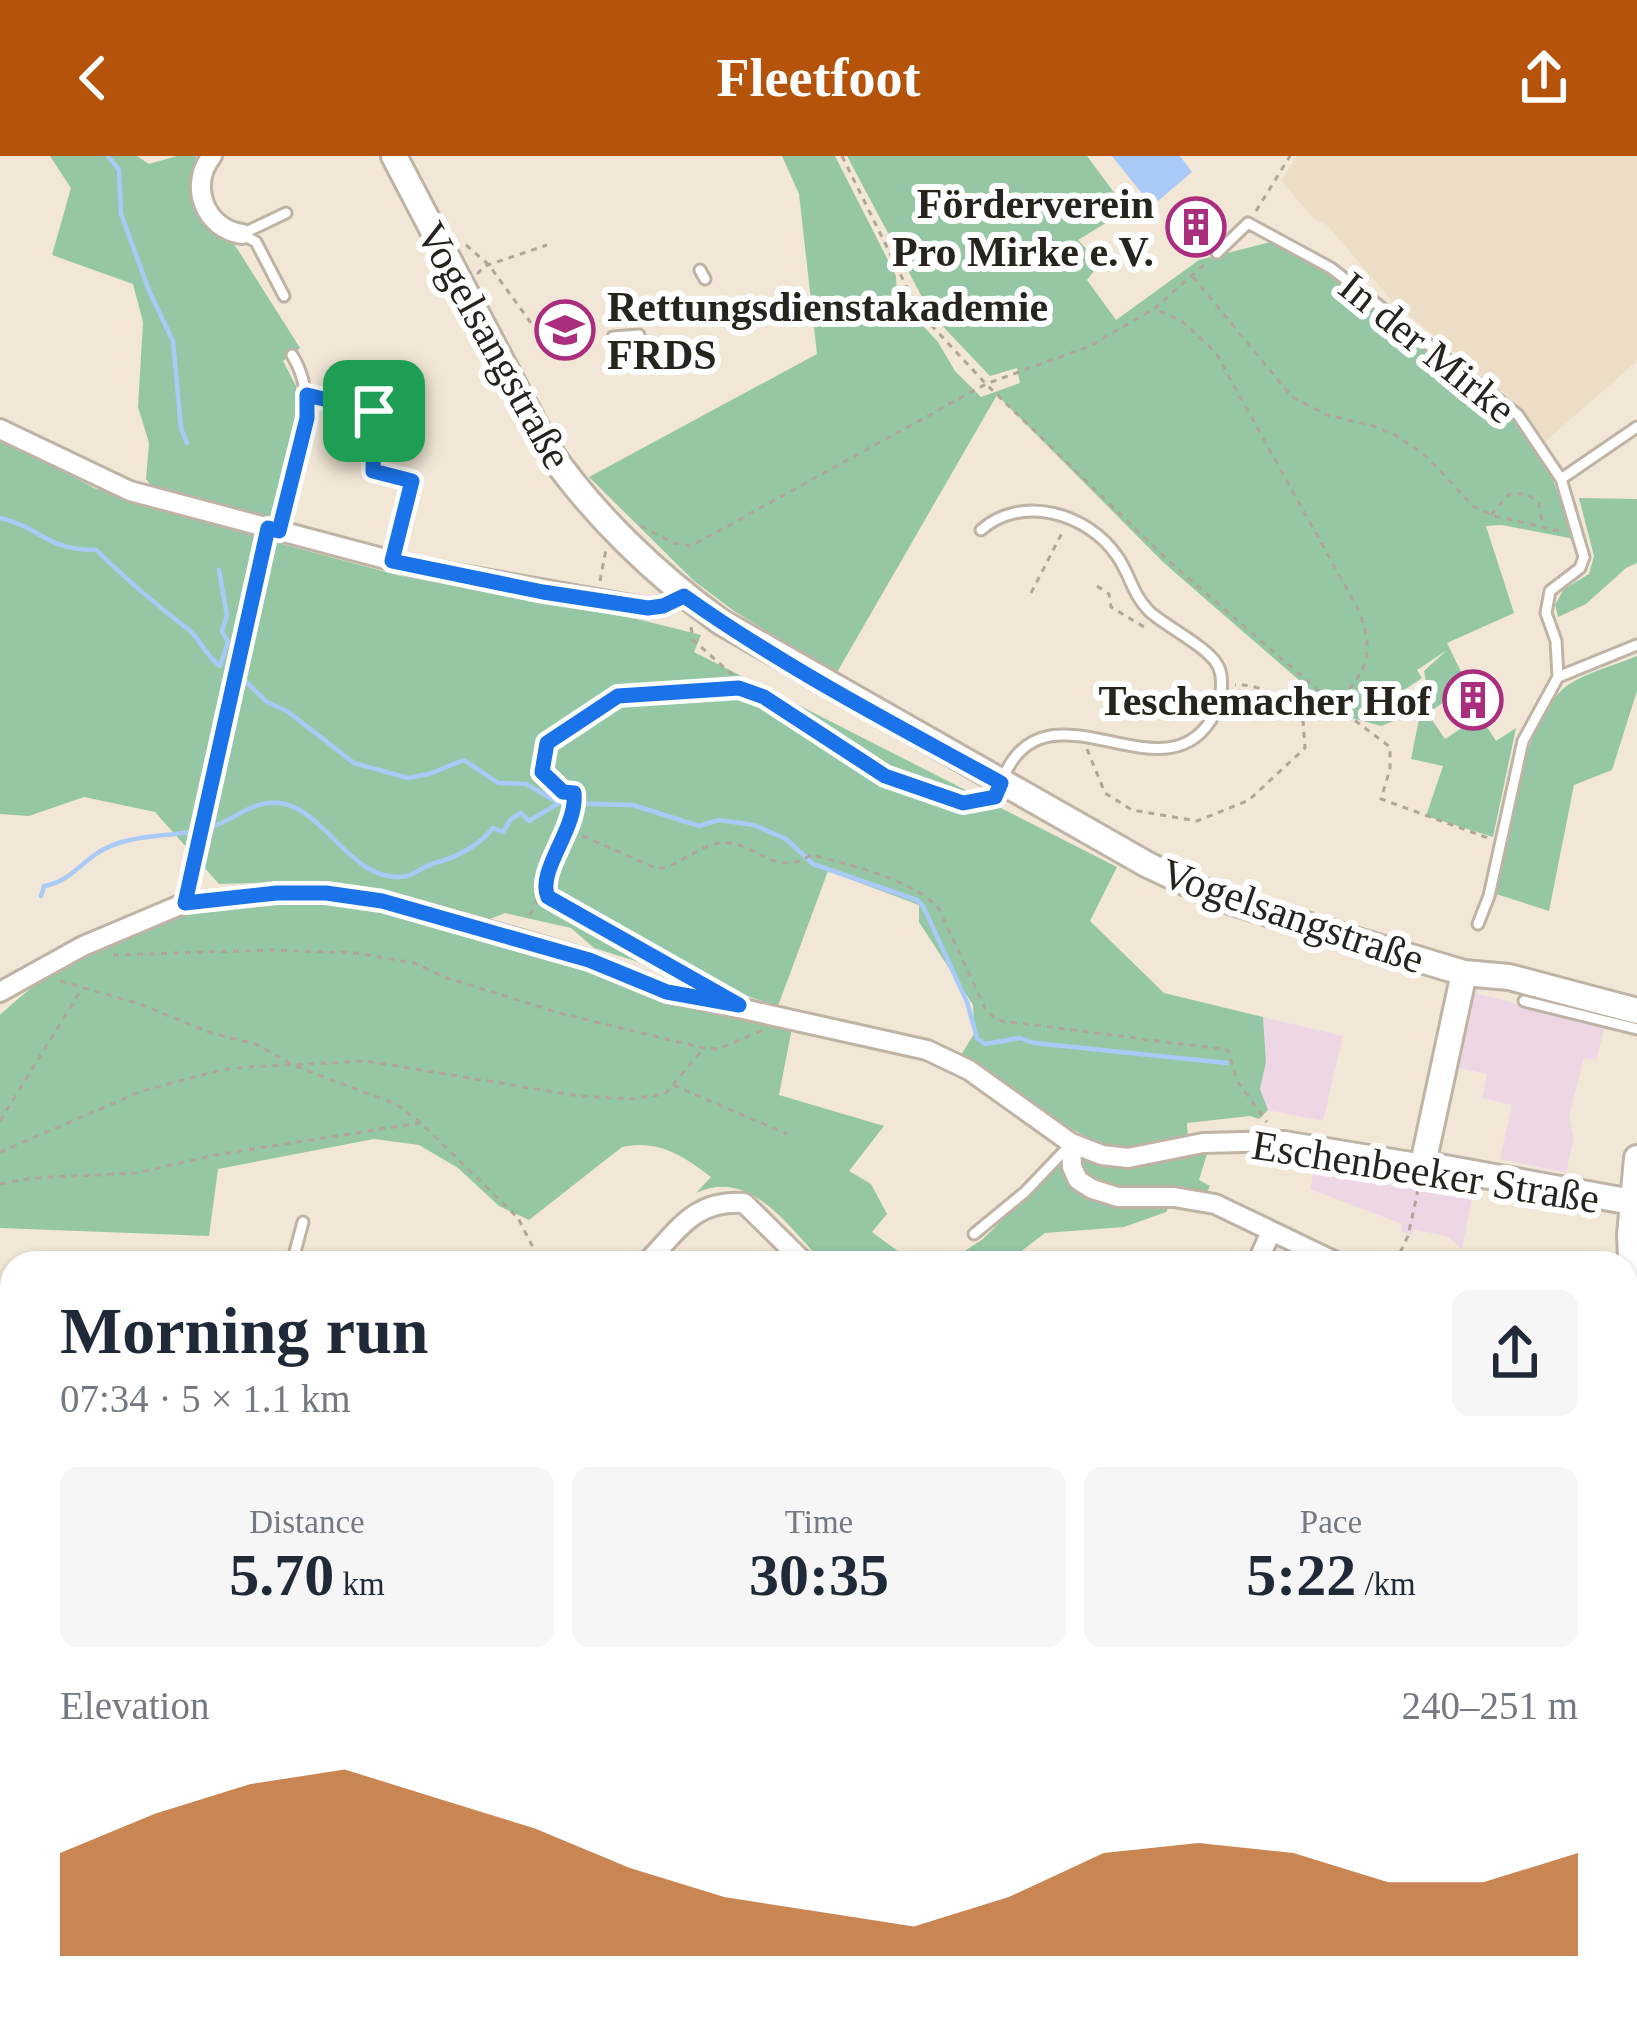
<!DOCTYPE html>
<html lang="en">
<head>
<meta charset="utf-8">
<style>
	:root { --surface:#fff; --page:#f6f6f7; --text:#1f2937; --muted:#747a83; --accent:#b45309 }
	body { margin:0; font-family:"Times New Roman",serif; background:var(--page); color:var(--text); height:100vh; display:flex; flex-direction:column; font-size:45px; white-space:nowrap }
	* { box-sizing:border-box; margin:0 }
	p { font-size:39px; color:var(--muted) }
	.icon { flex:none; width:66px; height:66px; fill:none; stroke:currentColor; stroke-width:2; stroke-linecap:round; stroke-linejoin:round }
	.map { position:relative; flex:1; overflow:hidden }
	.sheet { position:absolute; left:0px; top:1095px; width:1638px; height:768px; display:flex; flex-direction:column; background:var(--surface); border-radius:36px 36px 0 0; box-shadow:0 3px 9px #0004 }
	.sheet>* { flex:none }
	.pin { position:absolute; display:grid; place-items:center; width:102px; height:102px; color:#fff; margin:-51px; border-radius:24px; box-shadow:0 6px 18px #0006 }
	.round { display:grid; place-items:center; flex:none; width:126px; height:126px; border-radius:18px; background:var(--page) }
	.head { display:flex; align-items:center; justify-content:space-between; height:204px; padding:0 60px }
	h1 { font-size:66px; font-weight:800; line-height:90px }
	.stats { display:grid; grid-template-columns:repeat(3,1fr); gap:18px; height:204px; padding:12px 60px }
	.stats div { display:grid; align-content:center; border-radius:18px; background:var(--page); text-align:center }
	.stats b { font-size:60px; font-weight:800 }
	.stats small { font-size:33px; font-weight:400 }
	.stats p { font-size:33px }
	.chart { height:336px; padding:24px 60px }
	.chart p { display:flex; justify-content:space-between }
	.chart svg { width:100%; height:216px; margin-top:12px; fill:var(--accent); opacity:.7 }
	header { display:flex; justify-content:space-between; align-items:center; height:156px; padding:0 60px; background:var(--accent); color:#fff; font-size:54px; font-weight:800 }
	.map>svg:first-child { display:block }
	.commercial { fill:#eed7e4 }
	.built { fill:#ecddc6 }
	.green { fill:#95c7a4 }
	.water { fill:#a9caf6 }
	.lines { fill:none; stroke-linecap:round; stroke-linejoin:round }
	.stream { stroke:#a9caf6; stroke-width:4.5 }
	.secondary-tunnel { stroke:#c9c0b2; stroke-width:24; stroke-dasharray:24 12; stroke-linecap:butt }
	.highway-tunnel { stroke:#c9c0b2; stroke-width:33; stroke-dasharray:33 16; stroke-linecap:butt }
	.lane-casing { stroke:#beb3a4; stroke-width:15 }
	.street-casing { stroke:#beb3a4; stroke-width:24 }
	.secondary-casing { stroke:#beb3a4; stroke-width:30 }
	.highway-casing { stroke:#beb3a4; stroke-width:39 }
	.path { stroke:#afa699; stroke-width:3; stroke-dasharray:6 6; stroke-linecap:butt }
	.lane { stroke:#fff; stroke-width:9 }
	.street { stroke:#fff; stroke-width:18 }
	.secondary { stroke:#fff; stroke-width:24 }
	.highway { stroke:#fff; stroke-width:33 }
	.route-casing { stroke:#fff; stroke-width:24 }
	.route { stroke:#1a73e8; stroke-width:15 }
	.labels { text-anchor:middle; stroke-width:12; stroke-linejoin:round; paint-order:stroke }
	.poi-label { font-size:42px; font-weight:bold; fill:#27231d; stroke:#fff; text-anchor:end }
	.street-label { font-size:42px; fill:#27231d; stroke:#fff }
</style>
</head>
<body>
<header><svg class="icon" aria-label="back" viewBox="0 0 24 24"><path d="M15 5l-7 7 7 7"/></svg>Fleetfoot<svg class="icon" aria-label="share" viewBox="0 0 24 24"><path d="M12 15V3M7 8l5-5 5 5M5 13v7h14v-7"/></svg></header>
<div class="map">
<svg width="1637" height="1863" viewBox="0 0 1637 1863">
	<rect width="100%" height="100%" fill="#f2e7d7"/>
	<path class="commercial" d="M1475,837L1605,871L1596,904L1584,902L1569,961L1574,982L1566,1017L1500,1003L1512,949L1482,942L1487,918L1459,912Z
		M1263,861L1343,880L1323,965L1268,954L1260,933L1266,906Z
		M1316,1004L1473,1037L1462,1093L1448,1081L1414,1073L1412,1079L1401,1076L1402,1068L1310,1033Z
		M908,1851H1493L1474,1863H880Z"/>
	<path class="built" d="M1297,0H1637V205L1545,286L1522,252L1393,146L1327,69L1315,64L1281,25Z"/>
	<path class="green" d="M50,0H137L149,8L177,0H196L195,26L300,192L283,205L296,230L297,261L267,384L401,420L641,464L701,479L694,496L1117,711L1090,765L1164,837L1263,861L1266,906L1260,933L1268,954L1259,963L1250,960L1187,967L1188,982C1167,986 1144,994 1123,993C1085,991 997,923 961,899L974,878L973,849L919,766V749L828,715L778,850L594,792L571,772L505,757L485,765L328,725L219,728L155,656L84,641L29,660L0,658V281L94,332L171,356L146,323L149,287L138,251L143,166L133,128L52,99L71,32Z
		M782,0H835L896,120L897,142L938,186L955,215L981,241L1020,227L1017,212L990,220L931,158L847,0H1087L1127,54L1078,84L1100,107L1087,124L1116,164L1199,104L1271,86L1326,115L1409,176L1520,269L1552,322L1574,383L1502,369L1486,370L1514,457L1447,487L1468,530L1431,555L1424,515L1447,494L1417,514L1422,522L1401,536L1412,558L1381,570L1338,558L1164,407L997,239L836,518L734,455L694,425L589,321L817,198L799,38Z
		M1579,342L1637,343V407L1626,412L1586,448L1558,461L1555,449L1564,433L1589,418L1594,400Z
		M1637,500V535L1612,614L1574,629L1549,755L1496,738C1507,684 1521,563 1568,529C1587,516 1616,509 1637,500Z
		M1428,558L1445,583L1480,560L1496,585L1516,572L1493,681L1426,660L1443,610L1411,603L1419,563Z
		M344,744L390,752L792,872L779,939L884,970L849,1015L871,1028L887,1058L872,1076L914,1107H823C789,1071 750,1011 696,1037L711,1021C683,999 657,983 622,991L529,1064L499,1050L458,1012L419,989L374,983L218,1013L209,1080L0,1072V859C59,803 141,760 223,747C261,741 305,745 344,744Z
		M1207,998L1199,1024L1210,1030L1206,1038C1162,1037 1111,1043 1077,1010L1079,1004H1084L1131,1013Z
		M1060,1007L1069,1023L1172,1046L1166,1056L1124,1071L1045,1077L1006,1107H946L983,1083L1048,1019L1054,1008Z
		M0,1183L12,1187V1851H173L144,1863H0Z
		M720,1851H908L879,1863H692Z"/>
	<path class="water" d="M1112,0H1180L1192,16L1152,50Z"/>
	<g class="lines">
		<path class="stream" d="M108,0L119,14L121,58L150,137L173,185L181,272L187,287
			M0,362C43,372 45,394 96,394C127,424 155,448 189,474C200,483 205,499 220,510L228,486L222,475L227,460L219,414
			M240,520L267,546L287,555L354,607L408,622L429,618L464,604L498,627L526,628L559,647L633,649L699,670L719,664L754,669L786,683L813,708L917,744L923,750L967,846L977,882L985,888L1020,882L1034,887L1227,907
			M41,740L44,730C68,726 77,711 96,698C131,674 178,684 217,669C240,660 256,642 285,648C328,658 354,730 407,720C415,718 423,711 432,708C454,702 478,691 493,672L503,676L511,663L521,657L529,665L559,647"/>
		<path class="secondary-tunnel" d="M1626,1803L1637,1746"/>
		<path class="highway-tunnel" d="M539,1863L566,1851"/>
		<g class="lane-casing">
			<path id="lane" d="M1217,97L1248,67L1331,112L1518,259L1561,323L1584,401L1580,412L1550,435L1546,457L1556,485L1558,521L1523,585L1489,740L1478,768
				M700,114L705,123
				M284,140L256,86L242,78L286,57
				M613,181L639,179
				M1561,323L1637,271
				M981,374C1021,338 1088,357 1117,400C1130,418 1132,438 1149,455C1166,471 1211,492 1219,512C1224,524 1221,545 1215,557C1167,651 1047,516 1003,622
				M279,375C292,320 325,251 292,199
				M1558,521L1637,489
				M1524,845L1637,873
				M974,1078L1025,1036L1068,991
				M292,1107L303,1066
				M0,1186L12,1191
				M0,1318L12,1323
				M133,1863L130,1860L146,1851"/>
		</g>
		<g class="street-casing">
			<path id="street" d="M212,0C188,29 205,73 242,78
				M0,273L130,335L412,410L648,452L663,450L684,440
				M0,836L83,790L185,747L277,737H326L382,745L522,784L589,804L667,836L927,894L969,914L1071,987L1102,999L1128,1002L1203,987L1284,985L1423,1008
				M1071,987L1072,1011L1078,1024L1092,1033L1118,1041H1174L1215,1048L1338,1107
				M646,1107C679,1074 693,1044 744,1047L805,1107
				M1257,1107L1271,1076
				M0,1163L12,1168
				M1626,1664L1637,1665
				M1626,1837L1637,1836
				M197,1863L226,1851"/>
		</g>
		<g class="secondary-casing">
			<path id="secondary" d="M394,0L547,292C593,359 656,419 721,466L1148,709L1214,740L1351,783L1464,817L1509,821L1637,855
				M1464,817L1423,1008L1637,1047
				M1637,1002L1630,1079L1637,1230
				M1637,1746V1745
				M1611,1863L1615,1851"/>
		</g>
		<g class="highway-casing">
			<path id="highway" d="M1626,1411L1637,1407
				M1626,1443L1637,1439
				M604,1863L631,1851"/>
		</g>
		<path class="path" d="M842,0L919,156L986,228L1171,407L1335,549C1366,515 1376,501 1359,455L1216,197L1182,165L1154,153
			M1256,55L1290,0
			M466,89L489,109L531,167L536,164
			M477,118L485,110L547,89
			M1193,121L1292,241L1327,259L1374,270L1397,280L1426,300L1473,350L1491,359L1560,375
			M320,243L374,255L373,315L412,325L397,387
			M1491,359L1509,338H1527L1539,347L1543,370
			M641,370L674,387L691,390L986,228L1090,190L1154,153L1206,107
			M600,425L606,393
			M1097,430L1109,438L1111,451L1149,474
			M1031,437L1063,375
			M691,471L693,484L752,536
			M1336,550L1390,591V613L1381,643L1488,682
			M1087,593L1105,637L1132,654L1197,665L1249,644L1305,592L1303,565C1283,544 1266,528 1235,529
			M569,673L575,657V637L563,636L542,616L547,587L618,540L738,533L752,536C816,565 916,666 991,643
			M189,728L263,392
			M544,733L557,748L688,821
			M530,759L569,674L658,713C680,709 698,690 720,687C757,684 772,723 811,699C848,708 915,724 939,753L985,852L996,864L1228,894L1237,925L1267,966
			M113,799L271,794L356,797L414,807L444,821L563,858L704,892L719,893L763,874
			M60,825L140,848L211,877L256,888L295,910L396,948L421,967L518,1062L541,1107
			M673,929L787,978
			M0,965L81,834
			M0,996L142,935L221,914L246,911L366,905L579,940L630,943L665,938L704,892
			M0,1028L34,1022L136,1017L215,999L419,967
			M1395,1107L1408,1080L1419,1029
			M0,1465L12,1470
			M0,1584L12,1588
			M0,1654L12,1664
			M0,1730L12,1725
			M1626,1792L1637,1786
			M1351,1851L1358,1863
			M1323,1863L1343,1851
			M1517,1863L1534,1851"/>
		<use href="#lane" class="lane"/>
		<use href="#street" class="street"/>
		<use href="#secondary" class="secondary"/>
		<use href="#highway" class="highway"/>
	</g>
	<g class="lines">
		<g class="route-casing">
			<path id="route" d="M307,239L374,255L373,315L412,325L392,405L543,436L648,452L663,450L684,440C784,511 894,568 1001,627L995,641L963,647L885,620L764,541L739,532L618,540L547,587L542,616L563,636L574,637C578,672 536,715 548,741L739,849L667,836L589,804L382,745L326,737H277L185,747L268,372L279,375L307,262Z"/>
		</g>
		<use href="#route" class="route"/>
	</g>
	<defs>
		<g id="building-ring" transform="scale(3)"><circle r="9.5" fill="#fff" stroke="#aa2d7e" stroke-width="1.5"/><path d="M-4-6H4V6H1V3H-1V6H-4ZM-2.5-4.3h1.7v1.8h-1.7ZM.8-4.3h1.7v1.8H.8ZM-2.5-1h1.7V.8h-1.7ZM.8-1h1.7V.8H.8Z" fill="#aa2d7e"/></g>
		<g id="school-ring" transform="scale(3)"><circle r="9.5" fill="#fff" stroke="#aa2d7e" stroke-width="1.5"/><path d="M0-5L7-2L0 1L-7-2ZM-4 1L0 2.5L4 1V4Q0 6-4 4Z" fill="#aa2d7e"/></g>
	</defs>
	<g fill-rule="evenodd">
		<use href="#building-ring" x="1196" y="71"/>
		<use href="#school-ring" x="565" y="174"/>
		<use href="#building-ring" x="1473" y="544"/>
	</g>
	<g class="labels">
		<g class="poi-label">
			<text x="1154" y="62">Förderverein<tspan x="1154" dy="48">Pro Mirke e.V.</tspan></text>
			<text x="607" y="165" text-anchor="start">Rettungsdienstakademie<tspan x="607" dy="48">FRDS</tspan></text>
			<text x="1431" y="559">Teschemacher Hof</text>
		</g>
		<g class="street-label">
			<text transform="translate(495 189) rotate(61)" y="15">Vogelsangstraße</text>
			<text transform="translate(1428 191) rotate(39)" y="15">In der Mirke</text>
			<text transform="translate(1293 759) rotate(19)" y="15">Vogelsangstraße</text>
			<text transform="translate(1426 1015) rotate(9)" y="15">Eschenbeeker Straße</text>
		</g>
	</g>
</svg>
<div class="pin" style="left:374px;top:255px;background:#1e9e55"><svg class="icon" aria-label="arrive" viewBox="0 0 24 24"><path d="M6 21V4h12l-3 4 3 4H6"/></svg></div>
<section class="sheet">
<div class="head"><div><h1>Morning run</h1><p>07:34 · 5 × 1.1 km</p></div><a class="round"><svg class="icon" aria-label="share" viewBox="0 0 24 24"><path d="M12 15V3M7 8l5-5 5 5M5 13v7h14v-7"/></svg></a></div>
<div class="stats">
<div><p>Distance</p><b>5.70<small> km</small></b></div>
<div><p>Time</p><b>30:35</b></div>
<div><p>Pace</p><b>5:22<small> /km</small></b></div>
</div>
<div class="chart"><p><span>Elevation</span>240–251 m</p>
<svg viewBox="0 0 160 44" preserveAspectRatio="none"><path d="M0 44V23L10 15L20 9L30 6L40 12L50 18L60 26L70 32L80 35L90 38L100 32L110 23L120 21L130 23L140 29L150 29L160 23V44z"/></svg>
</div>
</section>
</div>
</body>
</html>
